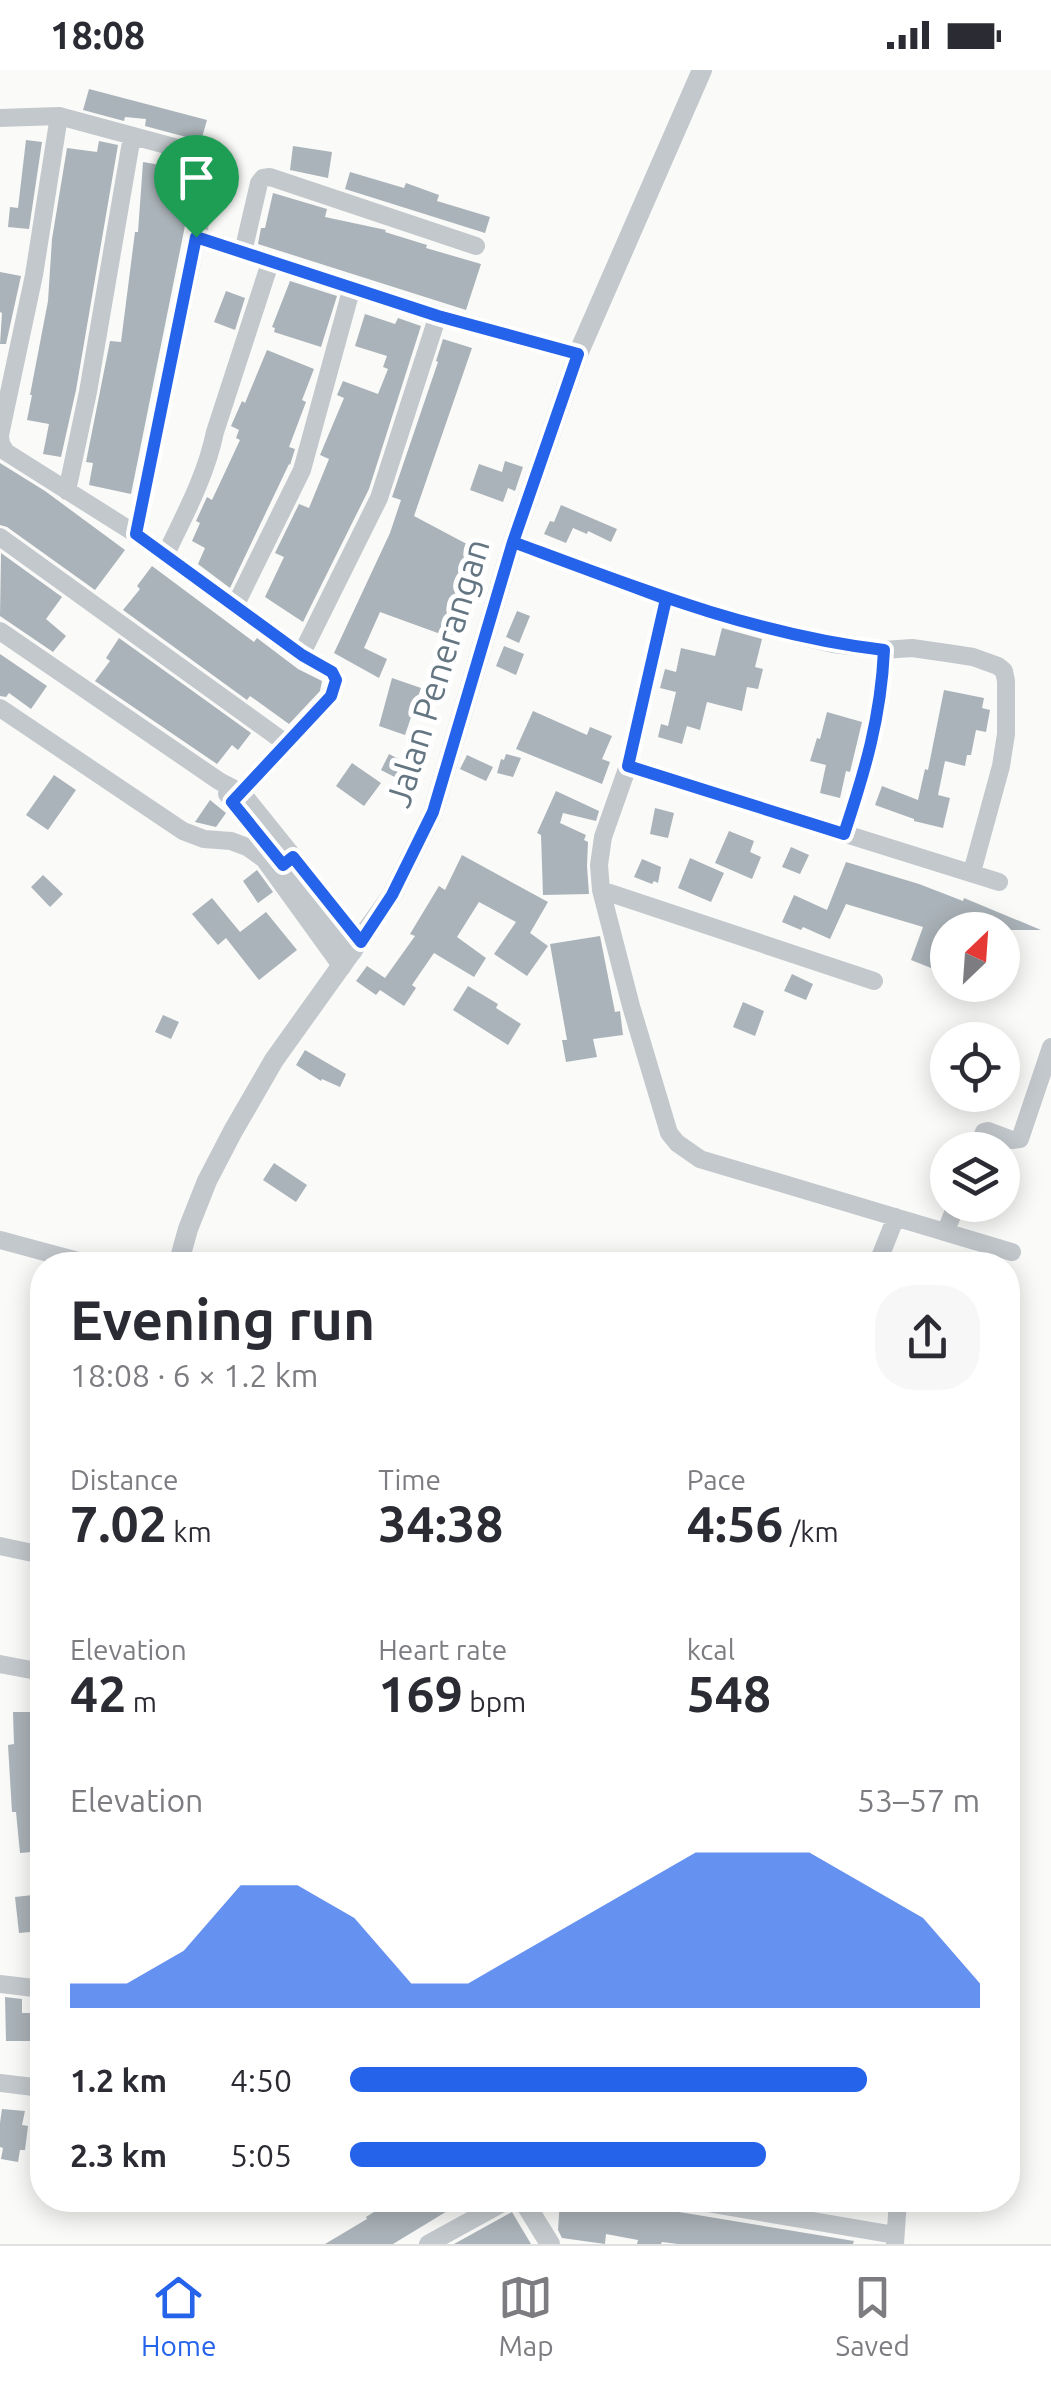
<!DOCTYPE html>
<html lang="en">
<head>
<meta charset="utf-8">
<style>
	:root { --surface:#fff; --page:#f7f7f7; --text:#2b2b33; --muted:#7c7c81; --line:#e1e1e2; --accent:#2563eb }
	body { margin:0; font-family:Ubuntu,sans-serif; background:var(--page); color:var(--text); height:100vh; display:flex; flex-direction:column; font-size:38px; white-space:nowrap }
	* { box-sizing:border-box; margin:0 }
	p { font-size:32px; color:var(--muted) }
	.icon { flex:none; width:55px; height:55px; fill:none; stroke:currentColor; stroke-width:2; stroke-linecap:round; stroke-linejoin:round }
	.map { position:relative; flex:1; overflow:hidden }
	.details { position:absolute; left:30px; top:1182px; width:990px; height:960px; display:flex; flex-direction:column; background:var(--surface); border-radius:40px; box-shadow:0 5px 25px #0003 }
	.details>* { flex:none }
	.needle { width:65px; rotate:25deg }
	.fabs { position:absolute; left:930px; top:842px; display:grid; gap:20px }
	.fabs a { display:grid; place-items:center; width:90px; height:90px; border-radius:50%; background:var(--surface); box-shadow:0 5px 25px #0003; font-size:50px }
	.pin { position:absolute; display:grid; place-items:center; width:85px; height:85px; color:#fff; margin:-102px -42px; border-radius:50% 50% 50% 0; rotate:-45deg; box-shadow:0 0 10px #0007 }
	.pin .icon { rotate:45deg }
	.round { display:grid; place-items:center; flex:none; width:105px; height:105px; border-radius:40px; background:var(--page) }
	.overview { display:flex; align-items:center; justify-content:space-between; height:170px; padding:0 40px }
	h1 { font-size:55px; font-weight:700; line-height:75px }
	.figures { display:grid; grid-template-columns:repeat(3,1fr); gap:15px; height:170px; padding:10px 40px }
	.figures div { display:grid; align-content:center }
	.figures b { font-size:50px; font-weight:700 }
	.figures small { font-size:28px; font-weight:400 }
	.figures p { font-size:28px }
	.chart { height:280px; padding:20px 40px }
	.chart p { display:flex; justify-content:space-between }
	.chart svg { width:100%; height:180px; margin-top:10px; fill:var(--accent); opacity:.7 }
	ul { padding:0 40px; list-style:none; font-size:32px }
	li { display:grid; grid-template-columns:160px 120px 1fr; align-items:center; height:75px }
	li i { height:25px; border-radius:12px; background:var(--accent) }
	.status { display:flex; justify-content:space-between; align-items:center; height:70px; padding:0 50px; background:var(--surface); direction:ltr }
	.status svg { height:28px; fill:currentColor }
	.tab-bar { display:flex; justify-content:space-around; align-items:center; height:140px; border-top:2px solid var(--line); background:var(--surface); font-size:28px; color:var(--muted) }
	.tab-bar a { display:grid; justify-items:center; gap:5px }
	.tab-bar .selected { color:var(--accent) }
	.map>svg:first-child { display:block }
	.building { fill:#aab3b9 }
	.lines { fill:none; stroke-linecap:round; stroke-linejoin:round }
	.minor { stroke:#c3c8cc; stroke-width:18 }
	.tertiary { stroke:#c3c8cc; stroke-width:20 }
	.route-casing { stroke:#fff; stroke-width:20 }
	.route { stroke:#2563eb; stroke-width:12 }
	.labels { text-anchor:middle; stroke-width:10; stroke-linejoin:round; paint-order:stroke }
	.street-label { font-size:35px; fill:#657683; stroke:#fff }
</style>
</head>
<body>
<div class="status"><b>18:08</b><svg viewBox="0 0 49 12"><path d="M0 12V9h3v3zM5 12V6h3v6zM10 12V3h3v9zM15 12V0h3v12zM26 1h20v11H26zM47 4h2v5h-2z"/></svg></div>
<div class="map">
<svg width="1051" height="2174" viewBox="0 0 1051 2174">
	<rect width="100%" height="100%" fill="#fafaf8"/>
	<path class="building" d="M89,19L207,50L201,71L145,56L146,49L125,47L124,51L83,40Z
		M26,70L42,72L29,159L8,157L10,137L18,138Z
		M99,71L118,75L76,320L61,387L43,384L49,354L27,350L32,325H30L48,231L52,169L67,78L97,82Z
		M293,76L332,82L328,108L290,100Z
		M143,92L196,101L131,424L89,415L93,393L86,392L110,271L121,272L135,162H138Z
		M350,102L404,118L406,113L439,125L437,131L490,147L485,163L345,119Z
		M273,123L327,139L325,147L386,160L385,162L427,175L426,178L481,194L466,240L258,174L261,158H265Z
		M0,202L21,206L6,274H0L2,243L0,242Z
		M290,211L337,226L321,277L274,262L275,258L272,257Z
		M226,221L245,228L235,260L214,252Z
		M365,244L395,254L398,248L421,256L369,419L303,552L265,527L284,487L275,483L299,434L309,438L329,389L320,385L344,328L337,325L343,311L378,324L388,299L383,297L387,286L355,276Z
		M443,269L472,278L414,446L478,480L448,539L467,547L457,570L380,542L364,578L387,589L379,608L334,583L390,463L401,430L392,427L438,292L436,291Z
		M267,280L314,299L302,330L306,332L289,377L295,379L290,395L289,394L230,518L198,494L205,478L192,471L200,453L196,451L207,427L212,430L240,370L236,368L239,360L231,356L242,331L245,333Z
		M505,391L523,397L515,421L508,418L503,432L470,420L479,394L502,402Z
		M0,393L45,421L125,480L95,520L7,457L0,455Z
		M561,435L617,459L611,472L588,461L587,464L573,458L566,473L544,464L550,451L554,452Z
		M1,483L62,527L46,549L66,566L53,582L0,546Z
		M152,496L254,572L257,568L298,599L322,611L320,621L289,654L250,626L247,630L123,540L140,519L137,516Z
		M517,541L530,546L519,573L506,567Z
		M722,558L762,569L755,597L763,599L758,619L747,617L742,641L707,632L700,660L687,656L682,674L658,667L661,654L668,656L676,622L660,618L665,599L676,602L681,578L715,586Z
		M119,568L251,663L238,680L232,675L217,694L95,611L110,591L106,588Z
		M504,576L524,584L516,605L496,596Z
		M0,584L47,616L31,639L9,623L6,627L0,626Z
		M392,608L421,618L405,665L379,656Z
		M944,620L984,628L982,638L990,640L986,662L976,660L971,685H967L965,696L945,691L938,725L950,728L943,758L914,751V749L875,735L882,716L918,730L925,699L928,700Z
		M533,641L587,665L590,657L612,666L602,689L610,692L602,714L516,679Z
		M827,642L862,652L850,702L846,701L840,728L820,723L826,695L810,691L817,668L820,669Z
		M389,684L418,699L410,715L381,700Z
		M506,684L521,688L513,707L497,703L501,689L504,690Z
		M467,685L493,697L486,711L460,699Z
		M352,693L381,713L364,736L336,716Z
		M54,705L76,720L48,760L26,745Z
		M556,721L599,741L596,751L563,743L560,753L586,765L584,770L588,772L587,796L589,824L543,825L541,765L537,763Z
		M210,730L226,743L216,757L195,752Z
		M655,738L674,743L668,768L650,764Z
		M729,761L754,771L750,782L761,787L752,809L715,793Z
		M791,777L809,785L800,804L782,797Z
		M462,785L548,832L530,863L548,876L527,906L494,884L516,852L479,832L457,867L486,888L474,907L434,883L412,915L416,918L404,936L380,920L376,925L356,911L367,896L385,908L415,866L410,864L439,816L445,820Z
		M690,788L724,803L711,832L678,818Z
		M642,789L661,797L658,813L654,811L652,814L634,807Z
		M846,792L919,814L963,831L964,828L1041,860H948V891L936,886L931,898L911,890L923,857L846,834L830,869L803,857L801,860L782,852L794,825L827,840Z
		M257,800L273,822L258,833L243,811Z
		M43,805L63,824L50,837L31,817Z
		M212,828L240,862L266,842L297,880L259,910L226,868L218,875L192,844Z
		M600,866L615,942L620,941L623,965L593,969L597,987L566,992L562,970H567L550,874Z
		M792,904L813,914L806,930L784,921Z
		M468,916L498,934L496,938L521,954L508,975L453,940Z
		M743,932L764,941L755,966L733,957Z
		M163,945L179,952L171,969L155,962Z
		M305,980L346,1004L340,1017L322,1009L321,1011L296,995Z
		M274,1093L307,1115L296,1132L263,1110Z
		M13,1642H42V1781L20,1783L16,1742H12L8,1675L14,1674Z
		M42,1824V1861L19,1863L15,1827Z
		M5,1927L22,1929V1943H39V1971H6Z
		M2,2039L25,2041L22,2055L28,2056L25,2080H20L18,2092L1,2089L3,2078L0,2077V2053Z
		M393,2130H443L449,2140L393,2174H325L367,2149L366,2147Z
		M560,2130H629L640,2132L639,2135L667,2140L854,2171L853,2174H678L662,2172L661,2174H637L638,2170L606,2164L605,2174L562,2168L558,2160Z
		M512,2142L531,2174H454Z"/>
	<g class="lines">
		<path class="minor" d="M0,48L59,46L196,83L207,90L209,101L204,133L136,464
			M196,167L438,245L578,284
			M243,182L259,113L263,108L270,107L476,176
			M0,365L34,205L59,46
			M0,366L1,374L6,382L136,464L301,585L331,602L336,610L331,627L232,733
			M67,421L88,322L132,66
			M0,467L287,674
			M513,472L667,529L787,563L833,574L884,580L912,578L947,583L973,587L998,596L1004,601L1006,611V664L1001,696L972,802
			M165,486C184,446 206,406 215,362L270,193
			M667,529L628,696L603,767L599,795L601,820L631,936L669,1063L677,1073L700,1089L1012,1182
			M235,536L302,400L352,217
			M0,561L219,711L242,723L361,871
			M301,585L379,428L438,245
			M0,638L183,761L204,769L231,771L247,777L264,789L342,897
			M628,696L999,812
			M227,724L353,882
			M844,764C865,702 880,645 884,580
			M601,820L874,911
			M977,1080L984,1062L988,1061L1012,1070L1020,1069L1051,977
			M946,1161L956,1135
			M0,1170L93,1195
			M879,1195L878,1192L896,1147
			M1008,1458L1011,1460
			M0,1476L42,1485
			M0,1594L42,1602
			M0,1914L42,1919
			M0,2013L42,2018
			M689,2130L895,2165
			M428,2174L508,2130
			M895,2174L898,2130"/>
		<path class="tertiary" d="M178,1195L188,1159L207,1111L233,1061L274,990L392,825L433,742L513,472L578,284L702,0
			M523,2130L550,2174"/>
	</g>
	<g class="lines">
		<g class="route-casing">
			<path id="route" d="M196,167L136,464L302,585L332,602L336,610L331,626L232,732L283,795L293,787L361,872L392,825L433,742L513,472L666,529L628,696L844,764C865,701 881,647 884,580C755,565 634,517 513,472L578,284L438,246L196,167"/>
		</g>
		<use href="#route" class="route"/>
	</g>
	<g class="labels">
		<g class="street-label">
			<text transform="translate(438 603) rotate(-73)" y="12">Jalan Penerangan</text>
		</g>
	</g>
</svg>
<div class="fabs">
<a><svg class="needle" viewBox="-14 -14 28 28"><path d="M0-13l5 13h-10z" fill="#e53935"/><path d="M0 13l5-13h-10z" fill="#7c7c81"/></svg></a>
<a><svg class="icon" aria-label="locate" viewBox="0 0 24 24"><circle cx="12" cy="12" r="6"/><path d="M12 2v4M12 18v4M2 12h4M18 12h4"/></svg></a>
<a><svg class="icon" aria-label="layers" viewBox="0 0 24 24"><path d="M12 4l9 5-9 5-9-5zM3 14l9 5 9-5"/></svg></a>
</div>
<div class="pin" style="left:196px;top:167px;background:#1e9e55"><svg class="icon" aria-label="arrive" viewBox="0 0 24 24"><path d="M6 21V4h12l-3 4 3 4H6"/></svg></div>
<section class="details">
<div class="overview"><div><h1>Evening run</h1><p>18:08 · 6 × 1.2 km</p></div><a class="round"><svg class="icon" aria-label="share" viewBox="0 0 24 24"><path d="M12 15V3M7 8l5-5 5 5M5 13v7h14v-7"/></svg></a></div>
<div class="figures">
<div><p>Distance</p><b>7.02<small> km</small></b></div>
<div><p>Time</p><b>34:38</b></div>
<div><p>Pace</p><b>4:56<small> /km</small></b></div>
</div>
<div class="figures">
<div><p>Elevation</p><b>42<small> m</small></b></div>
<div><p>Heart rate</p><b>169<small> bpm</small></b></div>
<div><p>kcal</p><b>548</b></div>
</div>
<div class="chart"><p><span>Elevation</span>53–57 m</p>
<svg viewBox="0 0 160 44" preserveAspectRatio="none"><path d="M0 44V38L10 38L20 30L30 14L40 14L50 22L60 38L70 38L80 30L90 22L100 14L110 6L120 6L130 6L140 14L150 22L160 38V44z"/></svg>
</div>
<ul>
<li><b>1.2 km</b>4:50<i style="width:82%"></i></li>
<li><b>2.3 km</b>5:05<i style="width:66%"></i></li>
</ul>
</section>
</div>
<nav class="tab-bar">
<a class="selected"><svg class="icon" aria-label="home" viewBox="0 0 24 24"><path d="M3 11l9-7 9 7M6 9v11h12V9"/></svg>Home</a>
<a><svg class="icon" aria-label="map" viewBox="0 0 24 24"><path d="M3 6l6-2 6 2 6-2v14l-6 2-6-2-6 2zM9 4v14M15 6v14"/></svg>Map</a>
<a><svg class="icon" aria-label="saved" viewBox="0 0 24 24"><path d="M7 4h10v16l-5-4-5 4z"/></svg>Saved</a>
</nav>
</body>
</html>
